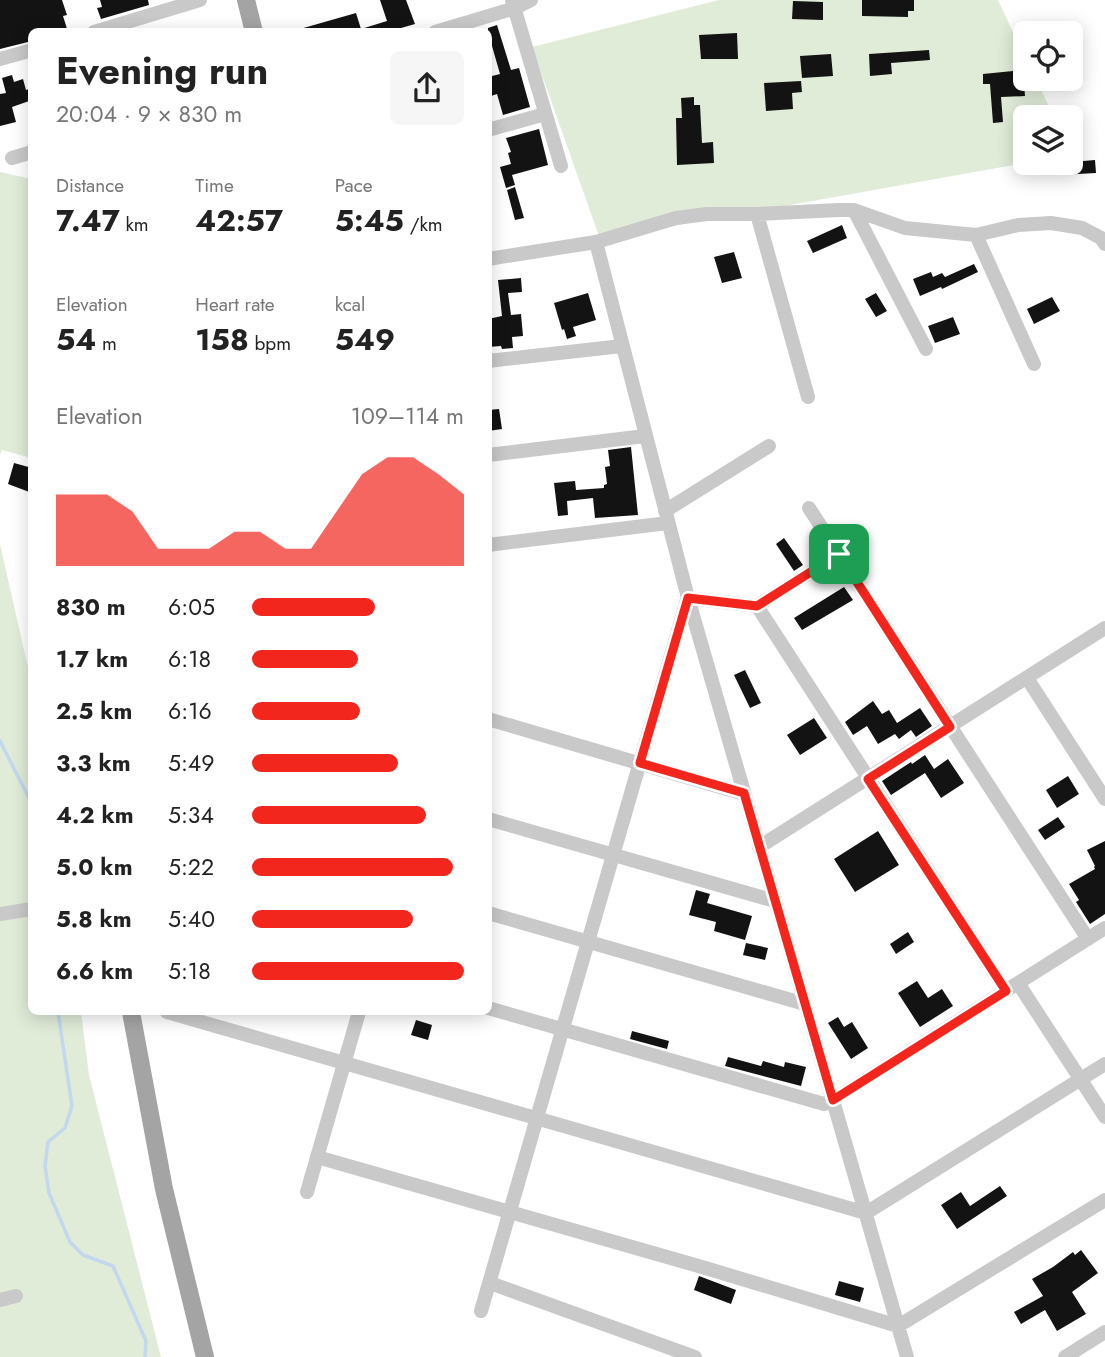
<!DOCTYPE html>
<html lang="en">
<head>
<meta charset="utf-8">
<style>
	:root { --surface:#fff; --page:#f6f6f6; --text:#222; --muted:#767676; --accent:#f3261e }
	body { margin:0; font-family:Jost,sans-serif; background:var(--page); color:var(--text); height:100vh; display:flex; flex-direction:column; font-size:26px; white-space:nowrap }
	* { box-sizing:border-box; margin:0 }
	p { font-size:23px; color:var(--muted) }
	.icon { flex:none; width:38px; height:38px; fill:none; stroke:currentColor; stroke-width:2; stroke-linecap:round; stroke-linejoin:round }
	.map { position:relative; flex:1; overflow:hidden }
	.details { position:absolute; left:28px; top:28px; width:464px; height:987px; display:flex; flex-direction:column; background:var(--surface); border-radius:10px; box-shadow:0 4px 18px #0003 }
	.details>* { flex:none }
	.buttons { position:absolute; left:1013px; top:21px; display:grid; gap:14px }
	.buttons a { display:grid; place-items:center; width:70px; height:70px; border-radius:10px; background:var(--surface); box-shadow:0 4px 18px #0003; font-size:35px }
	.pin { position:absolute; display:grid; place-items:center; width:60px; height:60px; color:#fff; margin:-30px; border-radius:14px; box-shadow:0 4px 10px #0006 }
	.round { display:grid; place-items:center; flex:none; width:74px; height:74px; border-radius:10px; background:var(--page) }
	.overview { display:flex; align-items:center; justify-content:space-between; height:119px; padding:0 28px }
	h1 { font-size:38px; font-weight:700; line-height:52px }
	.stats { display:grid; grid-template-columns:repeat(3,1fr); gap:10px; height:119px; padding:7px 28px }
	.stats div { display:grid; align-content:center }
	.stats b { font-size:30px; font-weight:700 }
	.stats small { font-size:19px; font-weight:400 }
	.stats p { font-size:19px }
	.chart { height:196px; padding:14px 28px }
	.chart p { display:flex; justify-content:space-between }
	.chart svg { width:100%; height:126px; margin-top:7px; fill:var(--accent); opacity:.7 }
	ul { padding:0 28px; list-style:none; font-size:23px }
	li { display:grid; grid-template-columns:112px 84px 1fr; align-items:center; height:52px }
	li i { height:18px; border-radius:9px; background:var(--accent) }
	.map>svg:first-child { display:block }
	.green { fill:#e0ecd8 }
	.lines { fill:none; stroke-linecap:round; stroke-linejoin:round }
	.stream { stroke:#c2d8ee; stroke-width:3.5 }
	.building { fill:#131313 }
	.minor { stroke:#c9c9c9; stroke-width:14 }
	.major { stroke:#a4a4a4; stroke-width:18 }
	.route-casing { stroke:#fff; stroke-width:14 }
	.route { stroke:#f3261e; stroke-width:9 }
</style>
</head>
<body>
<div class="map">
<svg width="1105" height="1357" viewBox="0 0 1105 1357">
	<rect width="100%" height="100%" fill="#fff"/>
	<path class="green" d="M719,0H998L1025,58L1026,79H1036L1054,117H1026L1025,163L600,239L532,47Z
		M0,172L31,179V458L2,450L0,455Z
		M0,544L31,681L32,1012H81L89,1075L161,1357H0Z"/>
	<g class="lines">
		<path class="stream" d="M0,741L32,804
			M58,1012L72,1106L65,1128L48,1142L45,1166L49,1193L70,1242L83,1255L113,1266L146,1341L145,1357"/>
	</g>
	<path class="building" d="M0,0H62L67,15L63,16L68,32H32V41L0,49Z
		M100,0H148L149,5L101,19L97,8L102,7Z
		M380,0H406L415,24L401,28L402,32H300V29L356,13L361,29L387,21Z
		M862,0H914V11H908V17L862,16Z
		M793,1L823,2V20L792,19Z
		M497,25L511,70L519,68L530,107L503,115L497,94L488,97V77L500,74L490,39L488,40V28Z
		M737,33L738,59H701L699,35Z
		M929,50L930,60L891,63L892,74L870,76L869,54Z
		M831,54L833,76L802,78L800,56Z
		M1023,70L1025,96L1001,97L1003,122L993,123L990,84H983V74Z
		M12,75L14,82L23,79L26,90L32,88V100L12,107L16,122L0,126V94L6,93L2,78Z
		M801,81L802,92L792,93L793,109L766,111L764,83Z
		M694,97V105H700L702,143L713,142L714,163L677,165L676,118H682L681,98Z
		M539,129L548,165L512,175L515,185L506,188L500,167L511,164L508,153L511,152L506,138Z
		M1095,160L1096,173L1060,175V163Z
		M515,187L524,218L515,220L507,190Z
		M842,225L847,238L813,253L807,241Z
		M734,252L742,278L722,283L714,257Z
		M974,264L978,272L942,289L941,287L920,296L913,279L931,272L933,277L942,273L945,277Z
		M521,278L522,292L508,293L511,315L521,314L523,336L512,337L513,348L502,349L501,346L488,347V319L502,316L498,280Z
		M588,293L596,320L573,327L576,336L567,339L564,329L562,330L554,303Z
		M876,293L887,311L876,317L865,299Z
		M1052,297L1060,311L1034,324L1027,309Z
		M953,317L960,334L935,343L928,326Z
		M499,409L502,429L488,431V410Z
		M631,447L638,515L595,518L593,498L567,501L568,515L558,516L554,483L575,481L576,490L604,488V485L607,484L605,467L610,466L608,450Z
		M14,463L32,468V493L8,484Z
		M784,538L803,565L794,571L776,544Z
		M844,587L853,600L802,630L794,618Z
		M745,670L761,703L750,708L734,675Z
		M873,701L882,714L889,710L897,723L920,708L932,726L916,737L911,730L899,739L895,734L878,744L867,726L853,735L845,722Z
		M814,718L827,738L800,755L787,735Z
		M925,755L934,769L948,759L964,783L941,798L925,773L891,795L882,781L911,762L912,764Z
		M1068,776L1079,794L1057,808L1046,790Z
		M1058,817L1065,827L1045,840L1038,830Z
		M878,831L899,865L855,892L834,859Z
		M1105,841V914L1090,924L1076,902L1079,900L1069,884L1095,869L1094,867L1095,866L1087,850Z
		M696,890L710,894L707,903L752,916L745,940L714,931L716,922L689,915Z
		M908,932L914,942L896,954L890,944Z
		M746,943L768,948L765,960L743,955Z
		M917,981L928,998L942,989L953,1006L920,1027L898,993Z
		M838,1017L844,1027L852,1022L868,1048L851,1059L828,1023Z
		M416,1020L432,1025L428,1040L411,1035Z
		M632,1031L669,1041L667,1049L630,1039Z
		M728,1057L761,1066L763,1061L784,1067L785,1062L806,1067L801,1086L725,1066Z
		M1000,1186L1007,1196L957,1229L941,1205L961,1192L970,1206Z
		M1081,1250L1098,1273L1072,1292L1086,1314L1057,1331L1045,1310L1021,1324L1014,1312L1043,1296L1032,1279L1053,1267L1073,1252L1075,1255Z
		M699,1276L736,1290L731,1304L694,1290Z
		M839,1281L864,1288L860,1302L835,1295Z"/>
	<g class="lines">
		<path class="minor" d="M512,0L561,166
			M94,32L200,0
			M435,32L515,8L531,0
			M0,59L32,50
			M488,130L545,114
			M12,158L32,152
			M854,210L926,349
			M757,214L808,397
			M976,235L1034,364
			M596,242L688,598L907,1357
			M488,259L596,242L676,218L707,214H757L839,210H854L905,228L976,235L1018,225L1051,223L1082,228L1101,238L1105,244
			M488,361L622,346
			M488,455L645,436
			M809,508L1088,939
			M665,511L769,446
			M488,545L668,523
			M688,598L757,606L839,554
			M757,606L1006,991
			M1027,678L1105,799
			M488,719L744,794
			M488,819L775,901
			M759,847L1105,628
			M488,913L805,1004
			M0,914L32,909
			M1018,983L1105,1117
			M488,1008L824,1104L833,1100L1105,928
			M167,1012L866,1213L1105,1064
			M317,1157L702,1267L898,1326L1105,1200
			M307,1192L359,1012
			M490,1283L695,1357
			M0,1300L16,1296
			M481,1311L687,600
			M1065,1357L1105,1332"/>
		<path class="major" d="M246,0L254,32
			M131,1012L164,1189L205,1357"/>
	</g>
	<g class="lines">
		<g class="route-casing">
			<path id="route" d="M839,554L950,727L868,779L1006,991L833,1100L744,793L640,763L688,598L757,606Z"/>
		</g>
		<use href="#route" class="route"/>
	</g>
</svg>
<div class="buttons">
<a><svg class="icon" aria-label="locate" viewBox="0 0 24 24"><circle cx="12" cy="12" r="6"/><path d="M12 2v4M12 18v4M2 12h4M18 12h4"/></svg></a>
<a><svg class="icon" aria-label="layers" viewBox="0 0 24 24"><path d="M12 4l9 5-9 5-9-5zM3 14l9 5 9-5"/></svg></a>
</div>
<div class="pin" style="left:839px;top:554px;background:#1e9e55"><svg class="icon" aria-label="arrive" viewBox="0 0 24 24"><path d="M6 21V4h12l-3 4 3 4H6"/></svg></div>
<section class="details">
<div class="overview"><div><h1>Evening run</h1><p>20:04 · 9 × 830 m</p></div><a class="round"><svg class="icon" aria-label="share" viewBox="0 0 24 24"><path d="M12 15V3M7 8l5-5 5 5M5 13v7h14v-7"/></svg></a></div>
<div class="stats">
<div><p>Distance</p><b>7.47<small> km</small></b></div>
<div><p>Time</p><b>42:57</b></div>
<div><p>Pace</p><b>5:45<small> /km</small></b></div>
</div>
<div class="stats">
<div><p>Elevation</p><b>54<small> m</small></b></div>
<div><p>Heart rate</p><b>158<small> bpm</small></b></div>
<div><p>kcal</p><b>549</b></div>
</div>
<div class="chart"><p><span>Elevation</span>109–114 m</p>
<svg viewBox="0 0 160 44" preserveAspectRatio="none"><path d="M0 44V19L10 19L20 19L30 25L40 38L50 38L60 38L70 32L80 32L90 38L100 38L110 25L120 12L130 6L140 6L150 12L160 19V44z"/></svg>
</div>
<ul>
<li><b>830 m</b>6:05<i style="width:58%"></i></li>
<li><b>1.7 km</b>6:18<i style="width:50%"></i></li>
<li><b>2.5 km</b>6:16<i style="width:51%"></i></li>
<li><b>3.3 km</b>5:49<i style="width:69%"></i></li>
<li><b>4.2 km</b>5:34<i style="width:82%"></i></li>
<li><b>5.0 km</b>5:22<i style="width:95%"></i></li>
<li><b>5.8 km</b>5:40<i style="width:76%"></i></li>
<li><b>6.6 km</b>5:18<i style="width:100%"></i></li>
</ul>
</section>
</div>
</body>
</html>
